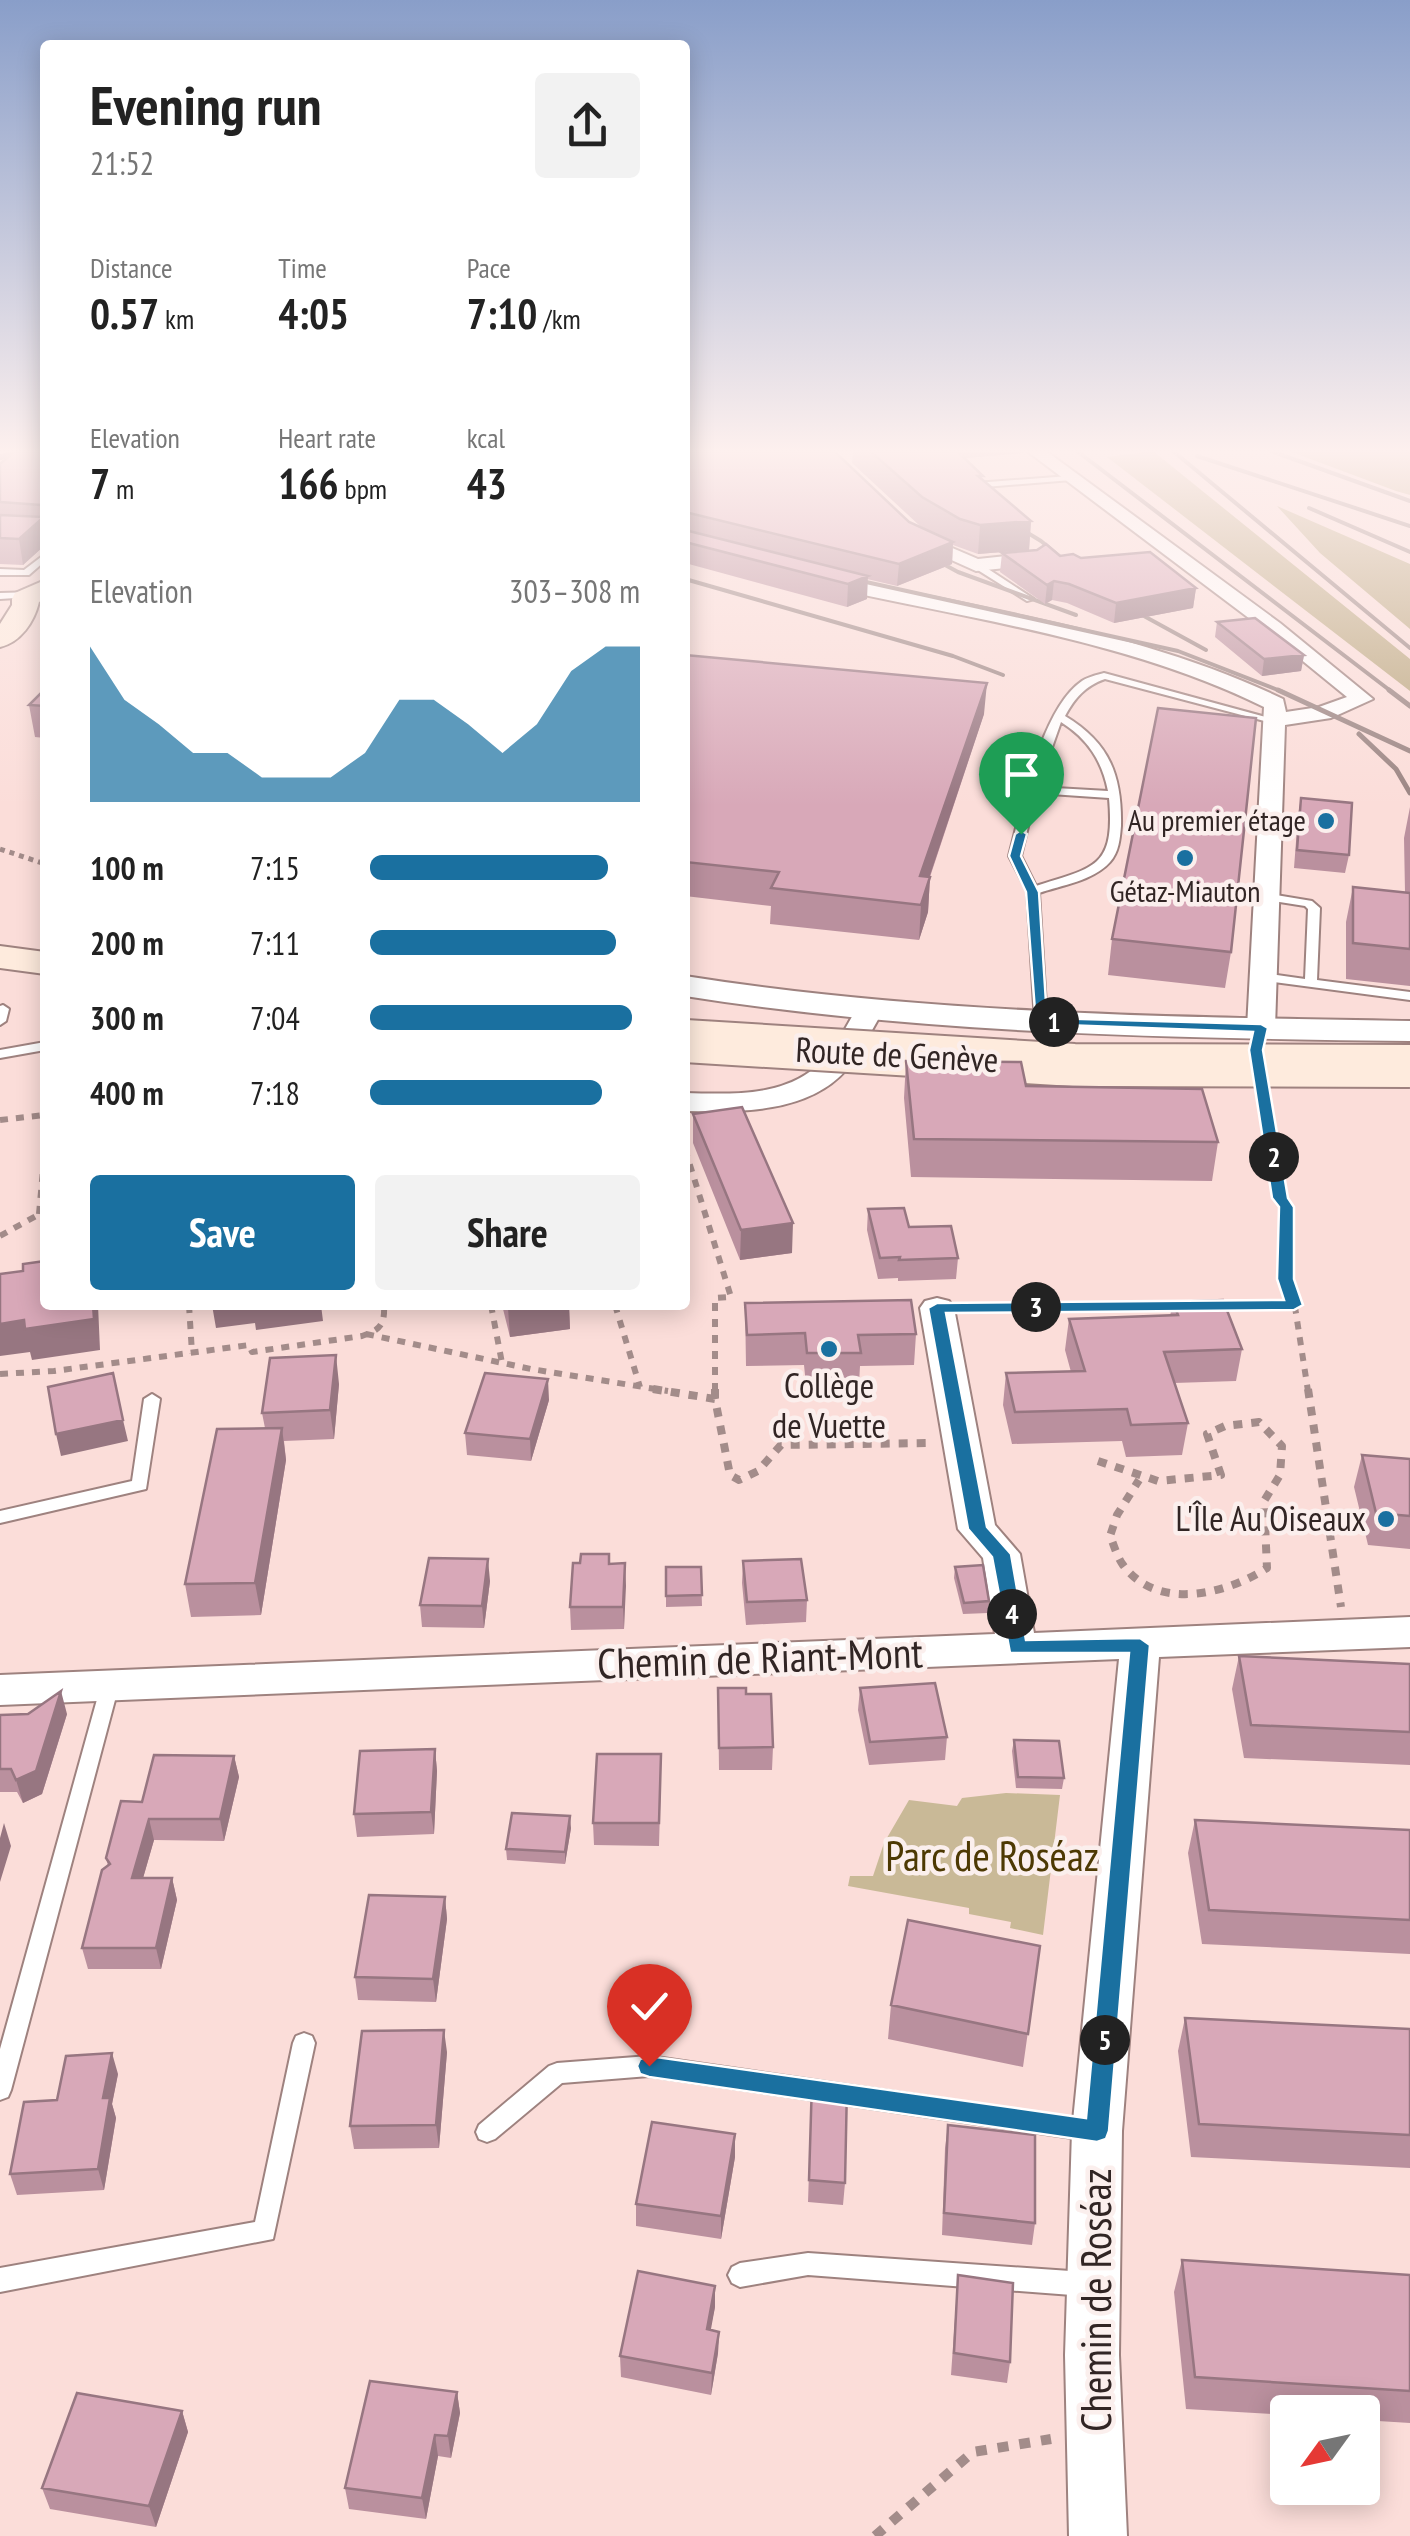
<!DOCTYPE html>
<html lang="en">
<head>
<meta charset="utf-8">
<style>
	:root { --surface:#fff; --page:#f2f2f2; --text:#222; --muted:#767676; --accent:#1a70a0 }
	body { margin:0; font-family:"PT Sans Narrow",sans-serif; background:var(--page); color:var(--text); height:100vh; display:flex; flex-direction:column; font-size:38px; white-space:nowrap }
	* { box-sizing:border-box; margin:0 }
	p { font-size:32px; color:var(--muted) }
	.icon { flex:none; width:55px; height:55px; fill:none; stroke:currentColor; stroke-width:2; stroke-linecap:round; stroke-linejoin:round }
	.map { position:relative; flex:1; overflow:hidden }
	.panel { position:absolute; left:40px; top:40px; width:650px; height:1270px; display:flex; flex-direction:column; background:var(--surface); border-radius:10px; box-shadow:0 5px 25px #0003 }
	.panel>* { flex:none }
	.needle { width:65px; rotate:237deg }
	.fabs { position:absolute; left:1270px; top:2395px; display:grid; gap:20px }
	.fabs a { display:grid; place-items:center; width:110px; height:110px; border-radius:10px; background:var(--surface); box-shadow:0 5px 25px #0003; font-size:50px }
	.pin { position:absolute; display:grid; place-items:center; width:85px; height:85px; color:#fff; margin:-102px -42px; border-radius:50% 50% 50% 0; rotate:-45deg; box-shadow:0 0 10px #0007 }
	.pin .icon { rotate:45deg }
	.km { position:absolute; width:50px; height:50px; margin:-25px; border-radius:50%; background:#222; color:#fff; font-size:28px; line-height:50px; text-align:center }
	.round { display:grid; place-items:center; flex:none; width:105px; height:105px; border-radius:10px; background:var(--page) }
	.headline { display:flex; align-items:center; justify-content:space-between; height:170px; padding:0 50px }
	h1 { font-size:55px; font-weight:600; line-height:75px }
	.stats { display:grid; grid-template-columns:repeat(3,1fr); gap:15px; height:170px; padding:10px 50px }
	.stats div { display:grid; align-content:center }
	.stats b { font-size:42px; font-weight:600 }
	.stats small { font-size:28px; font-weight:400 }
	.stats p { font-size:28px }
	.chart { height:280px; padding:20px 50px }
	.chart p { display:flex; justify-content:space-between }
	.chart svg { width:100%; height:180px; margin-top:10px; fill:var(--accent); opacity:.7 }
	.button { display:flex; gap:20px; margin-top:auto; padding:20px 50px }
	.button a { flex:1; height:115px; border-radius:10px; background:var(--accent); color:#fff; font-size:40px; font-weight:600; line-height:115px; text-align:center }
	.button a+a { background:var(--page); color:var(--text) }
	ul { padding:0 50px; list-style:none; font-size:32px }
	li { display:grid; grid-template-columns:160px 120px 1fr; align-items:center; height:75px }
	li i { height:25px; border-radius:12px; background:var(--accent) }
	.map>svg:first-child { display:block }
	.green { fill:#c9b997 }
	.forest { fill:#bba77f }
	.lines { fill:none; stroke-linecap:round; stroke-linejoin:round }
	.stream { stroke:#7c6277; stroke-width:6 }
	.service-casing { stroke:#9e827f; stroke-width:4 }
	.minor-casing { stroke:#9e827f; stroke-width:4 }
	.tertiary-casing { stroke:#9e827f; stroke-width:4 }
	.secondary-casing { stroke:#9e827f; stroke-width:4 }
	.path-far4 { stroke:#a38c8a; stroke-width:4; stroke-dasharray:4 4; stroke-linecap:butt }
	.path-far3 { stroke:#a38c8a; stroke-width:5; stroke-dasharray:5 5; stroke-linecap:butt }
	.path-far2 { stroke:#a38c8a; stroke-width:6; stroke-dasharray:8 8; stroke-linecap:butt }
	.path-far1 { stroke:#a38c8a; stroke-width:8; stroke-dasharray:9 9; stroke-linecap:butt }
	.path { stroke:#a38c8a; stroke-width:10; stroke-dasharray:11 11; stroke-linecap:butt }
	.service { fill:#fff; fill-rule:evenodd }
	.minor { fill:#fff; fill-rule:evenodd }
	.tertiary { fill:#fff; fill-rule:evenodd }
	.secondary { fill:#feebdd; fill-rule:evenodd }
	.rail-far1 { stroke:#998381; stroke-width:4 }
	.rail { stroke:#998381; stroke-width:5 }
	.secondary-bridge-casing { stroke:#9e827f; stroke-width:46; stroke-linecap:butt }
	.secondary-bridge { stroke:#feebdd; stroke-width:42 }
	.wall { fill:#ba909e }
	.shaded-wall { fill:#977681 }
	.building { fill:#d8a8b8; stroke:#977681; stroke-width:2.5 }
	.route { fill:#1a70a0; stroke:#fff; stroke-width:2.5 }
	.poi-dot { fill:#1a70a0; stroke:#fbefed; stroke-width:4 }
	.labels { text-anchor:middle; stroke-width:9; stroke-linejoin:round; paint-order:stroke }
	.far-poi-label { font-size:30px; fill:#312524; stroke:#fbefed; text-anchor:end }
	.street-label { font-size:35px; fill:#312524; stroke:#fbefed }
	.poi-label { font-size:35px; fill:#312524; stroke:#fbefed }
	.near-street-label { font-size:42px; fill:#312524; stroke:#fbefed }
	.near-park-label { font-size:42px; fill:#4d3903; stroke:#fbefed }
</style>
</head>
<body>
<div class="map">
<svg width="1410" height="2536" viewBox="0 0 1410 2536">
	<rect width="100%" height="100%" fill="#fbddd9"/>
	<path class="green" d="M1006,1793L1060,1795L1043,1935L1010,1928L1011,1922L969,1914V1908L848,1886L850,1876H873L884,1843L909,1800L957,1806L962,1798Z"/>
	<path class="forest" d="M1153,451L1410,659V691L1107,457Z
		M1289,451H1410V495L1396,491Z
		M1277,506L1410,564V629L1320,553Z"/>
	<g class="lines">
		<path class="stream" d="M0,457L24,451"/>
		<g class="service-casing">
			<path id="service" d="M1069,476H1072V480L973,488L966,483L970,481L975,483Z
				M45,554V561L29,575H0V569L24,570Z
				M973,563H979L1034,599L1027,601L973,567Z
				M34,592V596L31,597L0,599V593Z
				M1104,673L1277,720L1272,723L1105,679C1085,686 1075,698 1065,716C1110,743 1122,776 1121,826C1120,838 1119,852 1110,862C1093,881 1062,885 1039,893L1047,1022L1041,1026L1035,1022L1027,891L1009,856C1021,810 1041,709 1082,681C1088,677 1097,675 1104,673ZM1061,722C1088,739 1102,761 1108,791L1038,787ZM1036,793L1109,798C1115,868 1095,867 1036,886L1021,856Z
				M1264,893L1312,901L1320,908L1317,980L1410,992V1000L1258,980V974L1262,973L1305,979L1308,909L1305,906L1260,899V895Z
				M3,1005L9,1009L6,1021L0,1025V1006Z
				M45,1042V1050L0,1058V1050Z
				M152,1394L160,1399L146,1489L0,1523V1511L132,1481L144,1399Z
				M110,1678L117,1680L119,1685L11,2090L8,2097L0,2100V2049L101,1685L103,1680Z
				M304,2033L312,2036L315,2043L273,2239L0,2292V2268L255,2222L293,2043L296,2036Z
				M649,2056L1093,2121L1101,2124L1104,2131L1101,2138L1093,2141L649,2076L562,2083L495,2139L487,2142L479,2139L476,2132L479,2125L549,2066L557,2063Z
				M808,2253L1085,2272L1094,2276L1097,2284L1094,2292L1085,2296L808,2275L740,2287L732,2283L728,2275L732,2267L740,2263Z"/>
		</g>
		<g class="minor-casing">
			<path id="minor" d="M1027,451H1046L1280,623L1373,699L1331,718L1285,725L1275,1028L1271,1034H1251L1247,1028L1264,707C1129,640 969,619 823,586L813,580L823,574C977,609 1140,630 1283,699L1286,712L1319,707L1347,697L1266,631Z
				M915,532L978,559L1035,553L1044,559L1035,565L976,571L909,541V533Z
				M869,1003L883,1011C871,1031 861,1053 846,1070C807,1114 738,1112 685,1111V1093C733,1094 790,1098 825,1058C839,1043 848,1022 859,1005Z
				M937,1298L949,1301L954,1308L995,1525L1020,1554L1034,1633L1410,1617V1647L1159,1657L1122,2131L1119,2355L1127,2536H1069L1065,2355L1072,2131L1119,1659L0,1705V1675L995,1634L983,1558L958,1529L920,1308L925,1301Z"/>
		</g>
		<g class="tertiary-casing">
			<path id="tertiary" d="M685,976C926,1014 1167,1017 1410,1021V1041C1167,1038 926,1034 685,996Z"/>
		</g>
		<g class="secondary-casing">
			<path id="secondary" d="M45,580V599L39,602C34,622 21,642 0,647V624L12,605V599L15,593Z
				M0,946L45,952V974L0,968Z"/>
		</g>
		<path class="path-far4" d="M45,652V661"/>
		<path class="path-far3" d="M0,849L45,864"/>
		<path class="path-far2" d="M1265,1103L1280,1198L1287,1207L1285,1279L1295,1307L1308,1391
			M0,1120L45,1115
			M685,1149L731,1297L715,1298V1391
			M39,1214L45,1148
			M0,1236L45,1211
			M189,1305L192,1353
			M491,1305L502,1363
			M615,1305L640,1387
			M1218,1306L1294,1305
			M968,1308L1180,1306
			M366,1334L531,1369L668,1391
			M0,1374L54,1371L249,1345L252,1352L362,1336C380,1330 385,1325 384,1305"/>
		<path class="path-far1" d="M653,1389L715,1399L730,1475L739,1480L758,1471L781,1445L930,1443
			M715,1389V1399
			M1308,1389L1341,1607
			M1098,1461L1158,1481L1221,1475L1207,1434L1225,1426L1259,1422L1282,1446L1280,1475L1264,1501L1267,1568C1226,1594 1158,1612 1123,1565C1117,1557 1114,1545 1110,1536L1117,1515L1139,1480"/>
		<path class="path" d="M875,2536L973,2452L1051,2439"/>
		<use href="#service" class="service"/>
		<use href="#minor" class="minor"/>
		<use href="#tertiary" class="tertiary"/>
		<use href="#secondary" class="secondary"/>
		<path class="rail-far1" d="M1077,451L1392,692
			M1173,451L1410,648
			M1271,451L1410,501
			M1197,456L1410,526
			M1309,508L1410,552
			M1005,519L1041,541L1082,575
			M923,553L958,572L1076,615
			M839,576L1178,651L1283,692
			M685,579L953,656L1003,675
			M1122,604L1206,650"/>
		<path class="rail" d="M1278,690L1410,751
			M1389,690L1410,706
			M1359,734L1396,769L1410,793"/>
		<g class="secondary-bridge-casing">
			<path id="secondary-bridge" d="M685,1041L1074,1065L1410,1066"/>
		</g>
		<use href="#secondary-bridge" class="secondary-bridge"/>
	</g>
	<path class="wall" d="M45,451V545L23,565L0,564V464Z
		M685,451L909,522L932,533L920,526L852,463L853,451H1024V453L964,458L983,480L1031,521L1029,550L978,554L953,545L952,564L897,586L867,579V599L847,607L685,563Z
		M1002,553L1060,556L1196,588L1193,608L1114,623L1067,603L1052,600L1045,604L1000,572Z
		M1217,622L1304,655L1301,671L1262,676L1215,637Z
		M685,655L984,714L930,877L928,912L919,940L770,924L771,906L685,896Z
		M45,689V738L35,737L29,705Z
		M1301,798L1349,855L1345,873L1294,868L1298,815Z
		M1410,807V986L1346,979V922L1353,887L1405,892L1404,838Z
		M1112,939L1231,952L1225,988L1108,975Z
		M906,1061L1026,1086L1218,1142L1212,1181L911,1177L904,1098Z
		M693,1114L792,1253L740,1260L693,1143Z
		M868,1209L909,1227L958,1258L956,1279L898,1281V1278L878,1279L867,1230Z
		M1173,1302L1242,1349L1236,1381L1174,1383L1188,1423L1182,1455L1126,1457L1122,1441L1012,1444L1003,1405L1006,1373L1071,1372L1065,1350L1069,1319L1170,1316Z
		M745,1303L916,1334L914,1365L860,1366L859,1384L806,1385L804,1365L746,1366Z
		M502,1305H569L570,1329L510,1337Z
		M339,1384L334,1439L284,1441L286,1460L261,1615L191,1617L185,1584L265,1428L262,1413Z
		M549,1400L531,1461L467,1455L465,1433Z
		M1362,1455L1410,1459V1549L1368,1545L1354,1487Z
		M743,1561L807,1600L806,1622L746,1625L742,1583Z
		M625,1563L624,1629L571,1630L570,1607L609,1564Z
		M666,1567H701L702,1606L666,1607Z
		M955,1567L989,1601L988,1613L963,1614L954,1578Z
		M490,1581L484,1628L422,1627L420,1605Z
		M1239,1656L1410,1664V1765L1244,1758L1232,1689Z
		M718,1688L746,1694L773,1747L772,1770H719Z
		M860,1688L947,1737L945,1760L869,1765L858,1710Z
		M67,1714L42,1794L23,1803L17,1792H0V1715Z
		M1014,1740L1064,1778L1062,1789L1016,1788L1012,1751Z
		M435,1749L437,1771L434,1834L357,1837L354,1814Z
		M234,1756L239,1777L224,1841L154,1840L143,1878H172L177,1900L161,1969H88L82,1948L108,1866L106,1858L142,1802Z
		M661,1776L659,1846L594,1845L593,1823Z
		M1195,1820L1410,1830V1954L1202,1944L1188,1853Z
		M571,1828L565,1864L507,1860L506,1849Z
		M445,1897L447,1919L436,2002L358,2000L355,1977Z
		M1040,1946L1023,2067L888,2039L891,2005Z
		M1185,2018L1410,2029V2168L1191,2157L1178,2051Z
		M447,2052L439,2148L354,2149L350,2126Z
		M118,2074L112,2104L116,2118L104,2190L17,2195L10,2174L57,2100Z
		M812,2081L845,2183L843,2205L808,2202Z
		M948,2125L1035,2223L1032,2245L942,2235L945,2148Z
		M735,2134V2157L721,2239L636,2226V2204Z
		M1182,2260L1410,2275V2423L1362,2420V2412H1288V2415L1186,2409L1174,2292Z
		M958,2275L1010,2362L1007,2383L951,2375Z
		M715,2307L710,2330L719,2332L718,2353L711,2395L621,2377L620,2356Z
		M457,2392L460,2413L451,2458L438,2456L426,2519L349,2509L345,2488Z
		M182,2411L188,2432L156,2527L50,2509L42,2488Z"/>
	<path class="shaded-wall" d="M954,451H1024V453L953,459Z
		M45,516V545L23,565L19,539Z
		M1031,521L1029,550L978,554L980,525Z
		M953,542L952,564L897,586L899,564Z
		M868,576L867,599L847,607L848,584Z
		M1054,581L1052,600L1045,604L1047,585Z
		M1196,588L1193,608L1114,623L1116,603Z
		M1304,655L1301,671L1262,676L1264,659Z
		M987,683L984,714L920,905V876Z
		M930,877L928,912L919,940L921,905Z
		M793,1223L792,1253L740,1260L741,1230Z
		M93,1305H98L100,1350L32,1360L30,1352L0,1356V1324Z
		M212,1305H321L323,1321L256,1330L255,1323L216,1328Z
		M533,1305H569L570,1329L510,1337L508,1308Z
		M336,1355L339,1384L334,1439L330,1410Z
		M548,1379L549,1400L531,1461L530,1439Z
		M123,1420L128,1441L61,1456L56,1434Z
		M282,1428L286,1460L261,1615L255,1583Z
		M488,1559L490,1581L484,1628L482,1606Z
		M625,1563L626,1586L624,1629L623,1607Z
		M61,1691L67,1714L42,1794L23,1803L16,1780Z
		M435,1749L437,1771L434,1834L431,1812Z
		M234,1756L239,1777L224,1841L220,1819Z
		M570,1816L571,1828L565,1864V1852Z
		M149,1819L154,1840L137,1899L132,1878Z
		M4,1823L11,1846L0,1882V1838Z
		M172,1878L177,1900L161,1969L156,1948Z
		M445,1897L447,1919L436,2002L433,1979Z
		M444,2030L447,2052L439,2148L436,2125Z
		M112,2053L118,2074L112,2104L116,2118L104,2190L98,2169L103,2098Z
		M735,2134V2157L721,2239V2216Z
		M715,2286V2307L707,2351V2329Z
		M719,2332L718,2353L711,2395L712,2373Z
		M457,2392L460,2413L451,2458L448,2436Z
		M182,2411L188,2432L156,2527L149,2506Z
		M435,2435L438,2456L426,2519L422,2498Z"/>
	<path class="building" d="M15,451H45V516L19,539L0,538V515L43,517L41,505L0,502V464Z
		M685,451H834L909,522L953,542L899,564L685,512Z
		M870,451H957L983,476H978L1031,521L980,525L960,519L922,497Z
		M685,530L868,576L848,584L685,542Z
		M1046,544L1060,556L1073,554L1081,558L1150,552L1196,588L1116,603L1069,584L1054,581L1047,585L1002,553L1037,550Z
		M1255,618L1304,655L1264,659L1217,622Z
		M685,655L987,683L920,876L930,877L921,905L771,888L779,872L685,862Z
		M45,689V706L29,705Z
		M1158,708L1256,718L1231,952L1112,939Z
		M1301,798L1352,803L1349,855L1297,850Z
		M1353,887L1410,893V949L1353,943Z
		M906,1061L1021,1062L1026,1086L1202,1089L1218,1142L914,1139Z
		M742,1107L793,1223L741,1230L693,1114Z
		M904,1208L909,1227L951,1226L958,1258L899,1260L900,1257L880,1258L868,1209Z
		M45,1261V1305H93L94,1319L25,1329L24,1320L0,1324V1274L23,1271V1264Z
		M911,1300L916,1334L858,1335L861,1353H807L805,1333L747,1335L745,1303Z
		M1223,1300L1242,1349L1164,1352L1188,1423L1131,1425L1127,1409L1015,1412L1006,1373L1085,1371L1069,1319L1178,1315L1173,1302Z
		M508,1305H533L508,1308Z
		M336,1355L330,1410L262,1413L270,1358Z
		M113,1373L123,1420L56,1434L48,1387Z
		M485,1373L548,1379L530,1439L465,1433Z
		M282,1428L255,1583L185,1584L217,1429Z
		M1362,1455L1410,1459V1516L1376,1513Z
		M581,1554H609V1564L625,1563L623,1607H570L573,1563H580Z
		M429,1558L488,1559L482,1606L420,1605Z
		M801,1559L807,1600L747,1602L743,1561Z
		M983,1565L989,1601L964,1603L955,1567Z
		M666,1567H701L702,1595L666,1596Z
		M1239,1656L1410,1664V1732L1251,1725Z
		M935,1683L947,1737L870,1742L860,1688Z
		M718,1688H746V1694H771L773,1747L719,1748Z
		M61,1691L36,1771L16,1780L11,1769H0V1715L28,1714Z
		M1014,1740L1059,1741L1064,1778L1018,1777Z
		M435,1749L431,1812L354,1814L360,1751Z
		M597,1754H661L659,1823H593Z
		M154,1755L234,1756L220,1819H149L132,1878H172L156,1948H82L102,1870L110,1864L106,1858L121,1801L142,1802Z
		M512,1813L570,1816L565,1852L506,1849Z
		M1195,1820L1410,1830V1920L1209,1910Z
		M369,1895L445,1897L433,1979L355,1977Z
		M908,1920L1040,1946L1028,2034L891,2005Z
		M1185,2018L1410,2029V2135L1199,2124Z
		M444,2030L436,2125L350,2126L362,2031Z
		M112,2053L103,2098H110L98,2169L10,2174L24,2102L57,2100L66,2056Z
		M812,2081L847,2086L845,2183L809,2180Z
		M652,2122L735,2134L721,2216L636,2204Z
		M948,2125L1035,2135V2223L944,2213Z
		M1182,2260L1410,2275V2391L1195,2377Z
		M638,2271L715,2286L707,2329L719,2332L712,2373L620,2356Z
		M958,2275L1013,2283L1010,2362L954,2353Z
		M370,2381L457,2392L448,2436L435,2435L422,2498L345,2488Z
		M77,2393L182,2411L149,2506L42,2488Z"/>
	<linearGradient id="sky" x2="0" y2="1"><stop stop-color="#899ec9"/><stop offset="0.56" stop-color="#fdf0ee"/><stop offset="1" stop-color="#fdf0ee" stop-opacity="0"/></linearGradient>
	<rect width="1410" height="806" fill="url(#sky)"/>
	<path class="route" d="M1021,830L1027,834L1021,856L1039,892L1047,1018L1261,1024L1268,1028L1263,1050L1288,1198L1294,1207V1279L1303,1305L1294,1310L946,1313L987,1527L1011,1554L1026,1640L1140,1638L1150,1645L1109,2131L1106,2139L1097,2142L649,2077L640,2074L637,2066L640,2059L649,2056L1086,2118L1129,1653H1010L992,1557L968,1529L928,1308L937,1303L1284,1300L1277,1279L1279,1207L1272,1198L1249,1050L1253,1032L1036,1024L1026,892L1009,856L1015,834Z"/>
	<g class="poi-dot">
		<circle cx="1326" cy="821" r="10"/>
		<circle cx="1185" cy="858" r="10"/>
		<circle cx="829" cy="1349" r="10"/>
		<circle cx="1386" cy="1519" r="10"/>
	</g>
	<g class="labels">
		<g class="far-poi-label">
			<text x="1306" y="831">Au premier étage</text>
			<text x="1185" y="902" text-anchor="middle">Gétaz-Miauton</text>
		</g>
		<g class="street-label">
			<text transform="translate(897 1055) rotate(3)" y="12">Route de Genève</text>
		</g>
		<g class="poi-label">
			<text x="829" y="1398">Collège<tspan x="829" dy="40">de Vuette</tspan></text>
			<text x="1366" y="1531" text-anchor="end">L'Île Au Oiseaux</text>
		</g>
		<g class="near-street-label">
			<text transform="translate(760 1658) rotate(-2)" y="15">Chemin de Riant-Mont</text>
			<text transform="translate(1096 2300) rotate(-90)" y="15">Chemin de Roséaz</text>
		</g>
		<g class="near-park-label">
			<text x="992" y="1871">Parc de Roséaz</text>
		</g>
	</g>
</svg>
<div class="fabs">
<a><svg class="needle" viewBox="-14 -14 28 28"><path d="M0-13l5 13h-10z" fill="#e53935"/><path d="M0 13l5-13h-10z" fill="#767676"/></svg></a>
</div>
<div class="pin" style="left:1021px;top:834px;background:#1e9e55"><svg class="icon" aria-label="arrive" viewBox="0 0 24 24"><path d="M6 21V4h12l-3 4 3 4H6"/></svg></div>
<div class="pin" style="left:649px;top:2066px;background:#d93025"><svg class="icon" aria-label="check" viewBox="0 0 24 24"><path d="M5 12l5 5 9-10"/></svg></div>
<b class="km" style="left:1054px;top:1022px">1</b>
<b class="km" style="left:1274px;top:1157px">2</b>
<b class="km" style="left:1036px;top:1307px">3</b>
<b class="km" style="left:1012px;top:1614px">4</b>
<b class="km" style="left:1105px;top:2040px">5</b>
<section class="panel">
<div class="headline"><div><h1>Evening run</h1><p>21:52</p></div><a class="round"><svg class="icon" aria-label="share" viewBox="0 0 24 24"><path d="M12 15V3M7 8l5-5 5 5M5 13v7h14v-7"/></svg></a></div>
<div class="stats">
<div><p>Distance</p><b>0.57<small> km</small></b></div>
<div><p>Time</p><b>4:05</b></div>
<div><p>Pace</p><b>7:10<small> /km</small></b></div>
</div>
<div class="stats">
<div><p>Elevation</p><b>7<small> m</small></b></div>
<div><p>Heart rate</p><b>166<small> bpm</small></b></div>
<div><p>kcal</p><b>43</b></div>
</div>
<div class="chart"><p><span>Elevation</span>303–308 m</p>
<svg viewBox="0 0 160 44" preserveAspectRatio="none"><path d="M0 44V6L10 19L20 25L30 32L40 32L50 38L60 38L70 38L80 32L90 19L100 19L110 25L120 32L130 25L140 12L150 6L160 6V44z"/></svg>
</div>
<ul>
<li><b>100 m</b>7:15<i style="width:88%"></i></li>
<li><b>200 m</b>7:11<i style="width:91%"></i></li>
<li><b>300 m</b>7:04<i style="width:97%"></i></li>
<li><b>400 m</b>7:18<i style="width:86%"></i></li>
</ul>
<div class="button"><a>Save</a><a>Share</a></div>
</section>
</div>
</body>
</html>
